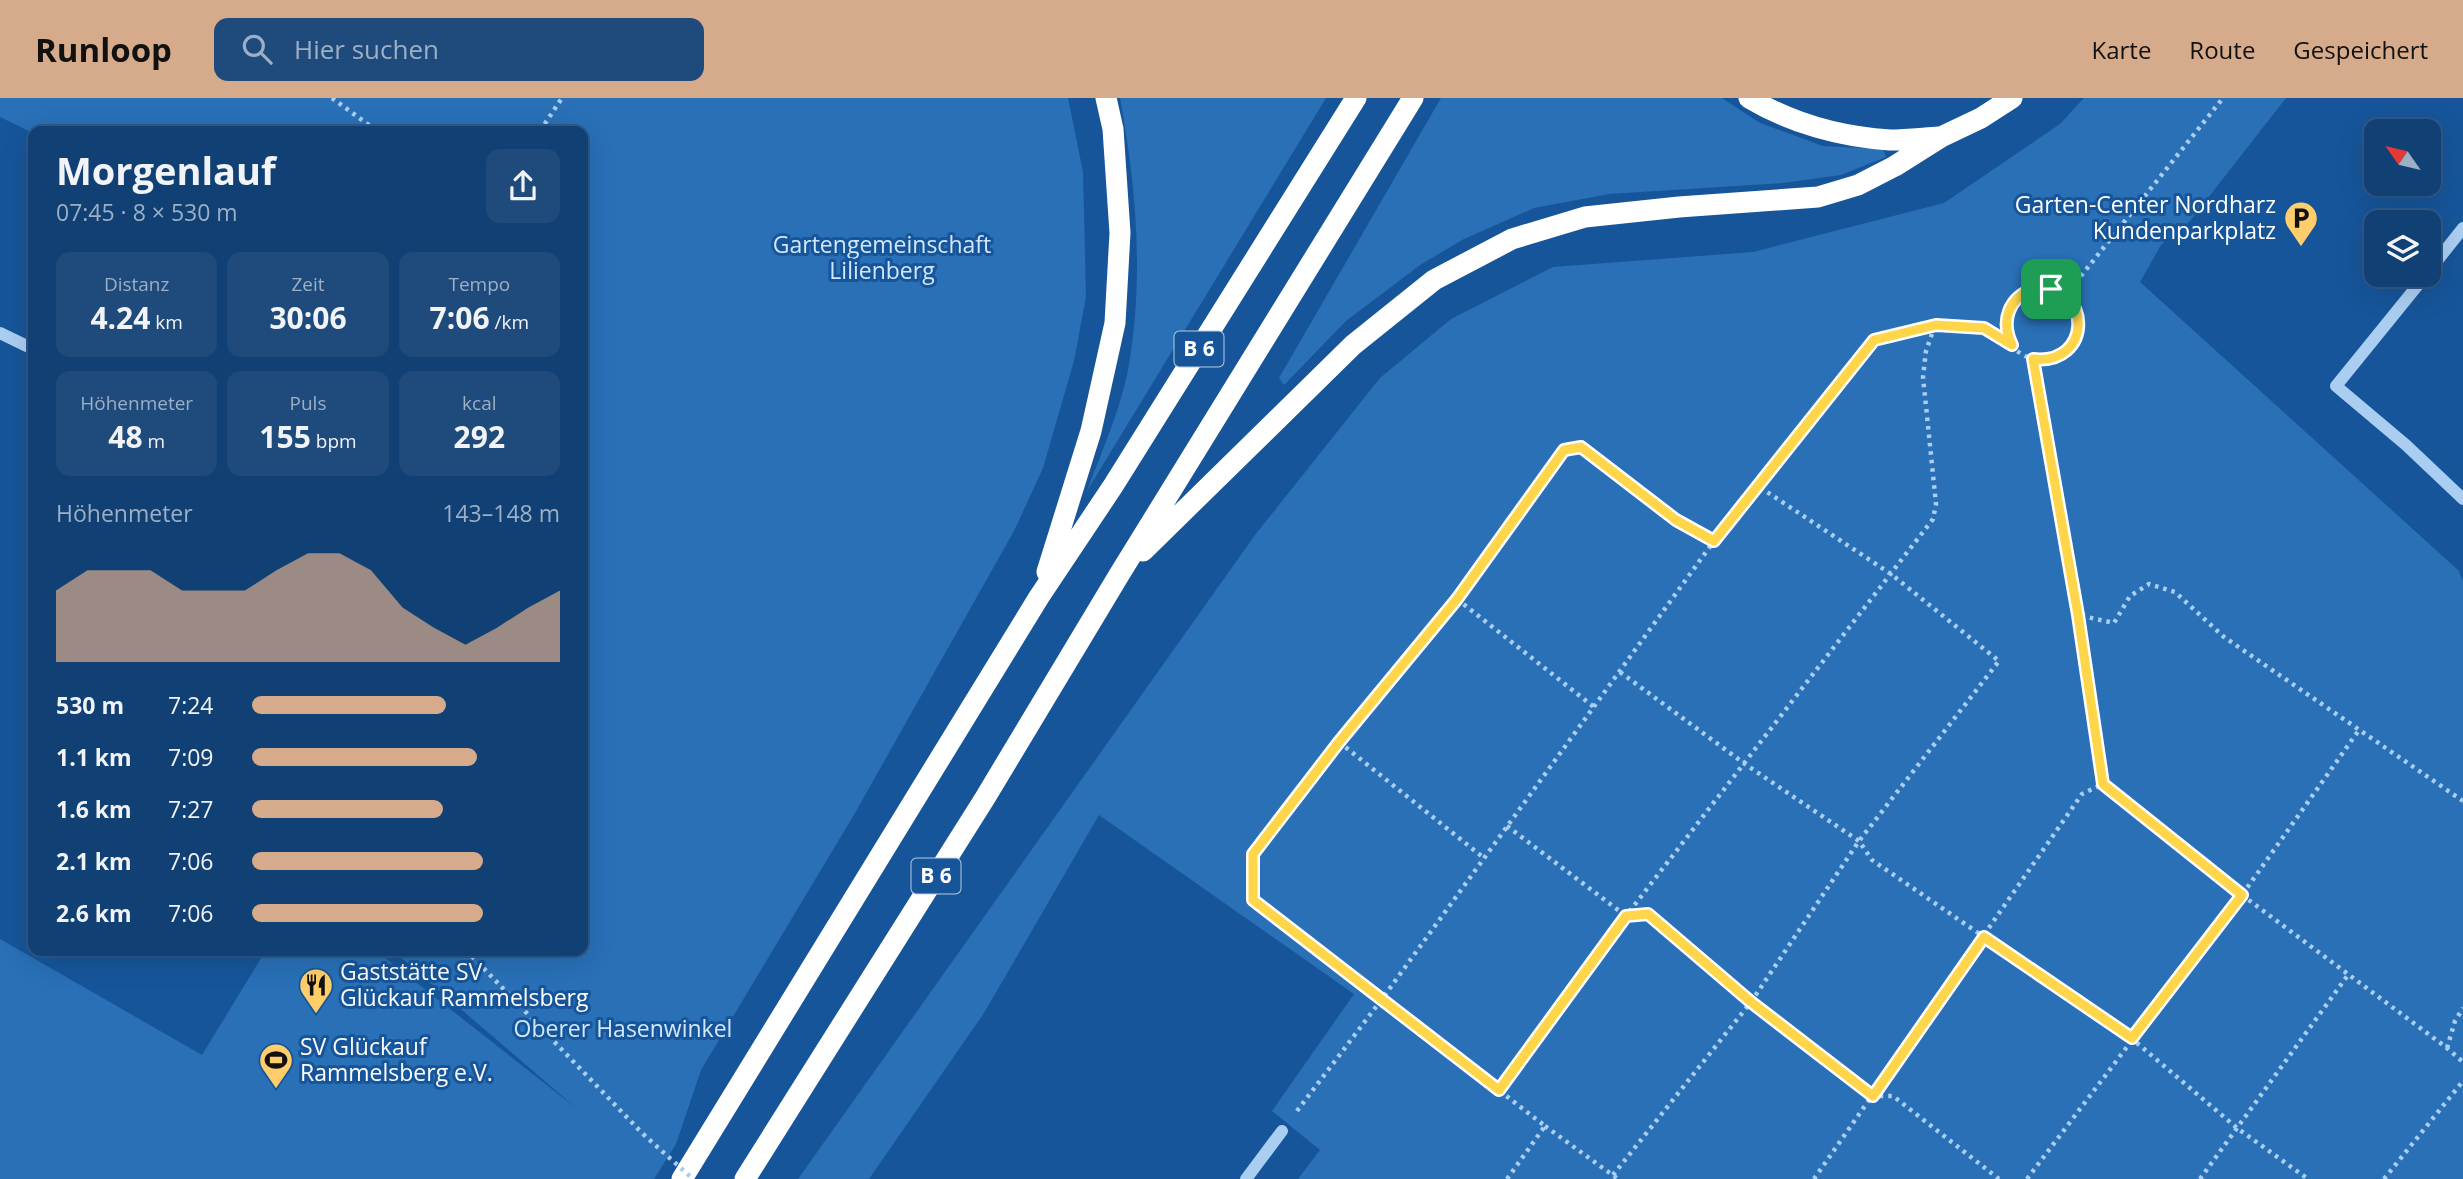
<!DOCTYPE html>
<html lang="de">
<head>
<meta charset="utf-8">
<style>
	:root { --surface:#104074; --page:#1e4b7c; --text:#f1f3f6; --muted:#9cafc5; --line:#305986; --accent:#d6ab8b }
	body { margin:0; font-family:"Open Sans",sans-serif; background:var(--page); color:var(--text); height:100vh; display:flex; flex-direction:column; font-size:26px; white-space:nowrap }
	* { box-sizing:border-box; margin:0 }
	p { font-size:23px; color:var(--muted) }
	.icon { flex:none; width:38px; height:38px; fill:none; stroke:currentColor; stroke-width:2; stroke-linecap:round; stroke-linejoin:round }
	.map { position:relative; flex:1; overflow:hidden }
	.details { position:absolute; left:28px; top:28px; width:560px; height:830px; display:flex; flex-direction:column; background:var(--surface); border-radius:14px; box-shadow:0 7px 28px #0002,0 0 0 2px var(--line) }
	.details>* { flex:none }
	.needle { width:46px; rotate:304deg }
	.tools { position:absolute; left:2364px; top:21px; display:grid; gap:14px }
	.tools a { display:grid; place-items:center; width:77px; height:77px; border-radius:14px; background:var(--surface); box-shadow:0 7px 28px #0002,0 0 0 2px var(--line); font-size:35px }
	.pin { position:absolute; display:grid; place-items:center; width:60px; height:60px; color:#fff; margin:-30px; border-radius:14px; box-shadow:0 4px 10px #0006 }
	.round { display:grid; place-items:center; flex:none; width:74px; height:74px; border-radius:14px; background:var(--page) }
	.headline { display:flex; align-items:center; justify-content:space-between; height:119px; padding:0 28px }
	h1 { font-size:38px; font-weight:700; line-height:52px }
	.stats { display:grid; grid-template-columns:repeat(3,1fr); gap:10px; height:119px; padding:7px 28px }
	.stats div { display:grid; align-content:center; border-radius:14px; background:var(--page); text-align:center }
	.stats b { font-size:30px; font-weight:700 }
	.stats small { font-size:19px; font-weight:400 }
	.stats p { font-size:19px }
	.chart { height:196px; padding:14px 28px }
	.chart p { display:flex; justify-content:space-between }
	.chart svg { width:100%; height:126px; margin-top:7px; fill:var(--accent); opacity:.7 }
	ul { padding:0 28px; list-style:none; font-size:23px }
	li { display:grid; grid-template-columns:112px 84px 1fr; align-items:center; height:52px }
	li i { height:18px; border-radius:9px; background:var(--accent) }
	header { display:flex; align-items:center; gap:42px; box-sizing:border-box; height:98px; padding:0 35px; background:var(--accent); color:#111 }
	header strong { font-size:33px }
	nav { display:flex; gap:38px; margin-inline-start:auto; font-size:24px }
	.search { width:490px; height:63px; background:var(--page); display:flex; align-items:center; gap:18px; box-sizing:border-box; padding:0 24px; border-radius:14px; color:var(--muted); font-size:26px }
	.map>svg:first-child { display:block }
	.green { fill:#2970b7 }
	.lines { fill:none; stroke-linecap:round; stroke-linejoin:round }
	.path { stroke:#aacef2; stroke-width:4.5; stroke-dasharray:3.5 5; stroke-linecap:butt }
	.minor { stroke:#aacef2; stroke-width:12 }
	.highway { stroke:#fff; stroke-width:21 }
	.path-bridge { stroke:#aacef2; stroke-width:4.5; stroke-dasharray:3.5 5; stroke-linecap:butt }
	.route-casing { stroke:#fff; stroke-width:14 }
	.route { stroke:#ffd54a; stroke-width:9 }
	.labels { text-anchor:middle; stroke-width:6; stroke-linejoin:round; paint-order:stroke }
	.shield { fill:#16559a; stroke:#b9cce1; stroke-width:2 }
	.shield-label { font-size:21px; font-weight:bold; fill:#fff }
	.poi-label { font-size:23px; fill:#fff; stroke:#16559a; text-anchor:start }
	.park-label { font-size:23px; fill:#d2e7fd; stroke:#16559a }
</style>
</head>
<body>
<header>
<strong>Runloop</strong>
<div class="search"><svg class="icon" aria-label="search" viewBox="0 0 24 24"><circle cx="10" cy="10" r="6"/><path d="M15 15l6 6"/></svg>Hier suchen</div>
<nav><a>Karte</a><a>Route</a><a>Gespeichert</a></nav>
</header>
<div class="map">
<svg width="2463" height="1081" viewBox="0 0 2463 1081">
	<rect width="100%" height="100%" fill="#16559a"/>
	<path class="green" d="M0,0H1068L1083,74L1086,199L1074,263L1043,370L1014,433L855,715L701,972L676,1046L654,1081H0V841L202,957L266,852H375L576,1010L392,852H583V33L33,35L0,19Z
		M1120,0H1326L1087,393C1102,353 1122,308 1129,266C1144,178 1136,87 1120,0Z
		M1441,0H1722L1760,25L1823,48L1883,51L1886,59L1841,77L1783,85L1609,96L1534,110L1462,142L1420,167L1346,223L1284,287L1279,280Z
		M2084,0H2286L2190,123L2161,147L2140,184L2458,472L2463,483V1081H1298L1320,1052L1272,1013L1354,896L1099,717L984,915L869,1081H798L1255,437L1380,280L1451,221L1553,169L1753,154L1944,105L2060,26Z"/>
	<g class="lines">
		<path class="path" d="M332,0L377,33
			M540,33L562,0
			M2065,198L2223,0
			M2033,261L2078,517L2114,525L2130,498L2149,486L2175,494L2224,539L2463,703
			M1457,501L1594,609
			M2078,517L2103,686L2242,797L2447,950L2463,964
			M1620,574L1745,666L1859,743L1872,762L2131,940L2237,1030L2308,1081
			M1339,644L1484,760
			M1507,728L1626,818L1648,816L1751,904L1873,998H1893L1999,1081
			M466,852L643,1036
			M2447,950L2455,923L2463,910
			M1499,992L1626,818L1933,421L1936,406L1923,279L1926,253L1935,227
			M1297,1013L1382,901L1714,443
			M1545,1028L1618,1081
			M1613,1077L1751,904L1859,743L1999,563L1891,476L1758,388
			M1507,1081L1545,1028L1253,802V756L1339,644L1457,501L1564,352L1581,349L1676,423L1714,443C1756,391 1798,338 1839,285C1847,275 1866,245 1876,241C1899,231 1962,221 1986,231C2005,239 2018,261 2040,262C2071,263 2090,227 2070,202C2042,169 1990,203 2012,247
			M1814,1081L2082,696L2103,686
			M2027,1081L2242,797L2359,632
			M2200,1081L2348,877
			M2384,1081L2463,983"/>
		<path class="minor" d="M2429,173L2463,130
			M2426,177L2336,288L2406,347L2463,401
			M0,235L33,251
			M1246,1081L1282,1033"/>
		<path class="highway" d="M1749,0C1791,25 1841,39 1890,42C1906,42 1923,40 1939,39
			M1143,453L1353,247L1434,182L1512,141L1585,119L1679,109L1818,99L1858,87L1895,68L1941,39L1981,20L2012,0
			M1047,474L1091,333L1115,225L1120,135L1113,31L1106,0
			M682,1081L1039,499L1113,388L1356,0
			M745,1081L985,700L1119,477L1413,0"/>
		<path class="path-bridge" d="M643,1036L693,1081"/>
	</g>
	<g class="lines">
		<g class="route-casing">
			<path id="route" d="M2035,190C2094,187 2092,268 2033,261L2078,517L2103,686L2242,797L2132,940L1984,839L1873,998L1751,904L1648,816L1626,818L1499,992L1253,802V756L1339,644L1457,501L1564,352L1581,349L1676,422L1714,443L1874,242L1936,227L1984,230L2012,247C2000,222 2009,199 2035,190Z"/>
		</g>
		<use href="#route" class="route"/>
	</g>
	<defs>
		<g id="parking-pin" transform="scale(1.75)"><path d="M0 17L-7.5 6A9.5 9.5 0 1 1 7.5 6Z" fill="#ffce6b" stroke="#16559a"/><path d="M-3.5-5.5H1a3.5 3.5 0 0 1 0 7H-1V5.5H-3.5ZM-1-3.4V-.6H.8a1.4 1.4 0 0 0 0-2.8Z" fill="#111"/></g>
		<g id="restaurant-pin" transform="scale(1.75)"><path d="M0 17L-7.5 6A9.5 9.5 0 1 1 7.5 6Z" fill="#ffce6b" stroke="#16559a"/><path d="M-5-6h1v4h1v-4h1v4h1v-4h1v5L-1.5 .5V6h-2V.5L-5-1ZM5-6V6H3V1.5H1.5Q1.5-4 5-6Z" fill="#111"/></g>
		<g id="stadium-pin" transform="scale(1.75)"><path d="M0 17L-7.5 6A9.5 9.5 0 1 1 7.5 6Z" fill="#ffce6b" stroke="#16559a"/><path d="M0-5a6.5 5 0 1 0 0 10a6.5 5 0 1 0 0-10ZM-3.5-1.8h7v3.6h-7Z" fill="#111"/></g>
	</defs>
	<g fill-rule="evenodd">
		<use href="#parking-pin" x="2301" y="120"/>
		<use href="#restaurant-pin" x="316" y="887"/>
		<use href="#stadium-pin" x="276" y="962"/>
	</g>
	<g class="labels">
		<g class="shield">
			<rect x="1174.5" y="233.5" width="49" height="35" rx="5"/>
			<rect x="911.5" y="760.5" width="49" height="35" rx="5"/>
		</g>
		<g class="shield-label">
			<text x="1199" y="258">B 6</text>
			<text x="936" y="785">B 6</text>
		</g>
		<g class="poi-label">
			<text x="2276" y="115" text-anchor="end">Garten-Center Nordharz<tspan x="2276" dy="26">Kundenparkplatz</tspan></text>
			<text x="340" y="882">Gaststätte SV<tspan x="340" dy="26">Glückauf Rammelsberg</tspan></text>
			<text x="300" y="957">SV Glückauf<tspan x="300" dy="26">Rammelsberg e.V.</tspan></text>
		</g>
		<g class="park-label">
			<text x="882" y="155">Gartengemeinschaft<tspan x="882" dy="26">Lilienberg</tspan></text>
			<text x="623" y="939">Oberer Hasenwinkel</text>
		</g>
	</g>
</svg>
<div class="tools">
<a><svg class="needle" viewBox="-14 -14 28 28"><path d="M0-13l5 13h-10z" fill="#e53935"/><path d="M0 13l5-13h-10z" fill="#9cafc5"/></svg></a>
<a><svg class="icon" aria-label="layers" viewBox="0 0 24 24"><path d="M12 4l9 5-9 5-9-5zM3 14l9 5 9-5"/></svg></a>
</div>
<div class="pin" style="left:2051px;top:191px;background:#1e9e55"><svg class="icon" aria-label="arrive" viewBox="0 0 24 24"><path d="M6 21V4h12l-3 4 3 4H6"/></svg></div>
<section class="details">
<div class="headline"><div><h1>Morgenlauf</h1><p>07:45 · 8 × 530 m</p></div><a class="round"><svg class="icon" aria-label="share" viewBox="0 0 24 24"><path d="M12 15V3M7 8l5-5 5 5M5 13v7h14v-7"/></svg></a></div>
<div class="stats">
<div><p>Distanz</p><b>4.24<small> km</small></b></div>
<div><p>Zeit</p><b>30:06</b></div>
<div><p>Tempo</p><b>7:06<small> /km</small></b></div>
</div>
<div class="stats">
<div><p>Höhenmeter</p><b>48<small> m</small></b></div>
<div><p>Puls</p><b>155<small> bpm</small></b></div>
<div><p>kcal</p><b>292</b></div>
</div>
<div class="chart"><p><span>Höhenmeter</span>143–148 m</p>
<svg viewBox="0 0 160 44" preserveAspectRatio="none"><path d="M0 44V19L10 12L20 12L30 12L40 19L50 19L60 19L70 12L80 6L90 6L100 12L110 25L120 32L130 38L140 32L150 25L160 19V44z"/></svg>
</div>
<ul>
<li><b>530 m</b>7:24<i style="width:63%"></i></li>
<li><b>1.1 km</b>7:09<i style="width:73%"></i></li>
<li><b>1.6 km</b>7:27<i style="width:62%"></i></li>
<li><b>2.1 km</b>7:06<i style="width:75%"></i></li>
<li><b>2.6 km</b>7:06<i style="width:75%"></i></li>
</ul>
</section>
</div>
</body>
</html>
